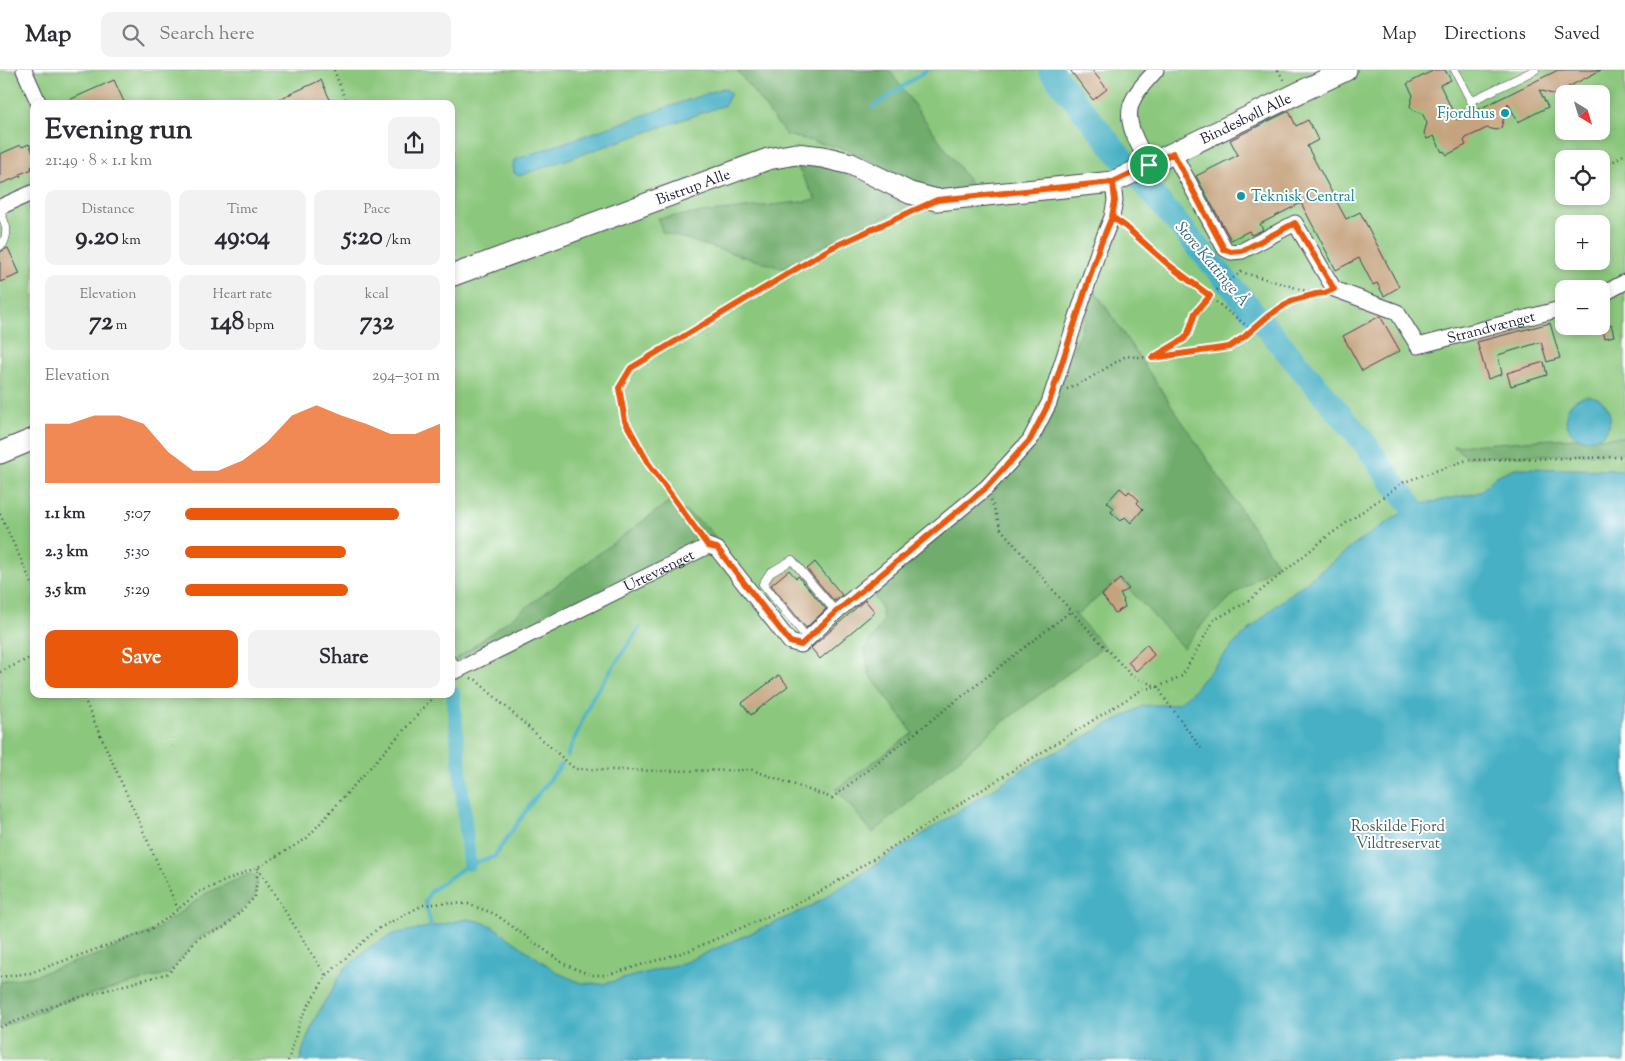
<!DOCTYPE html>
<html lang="en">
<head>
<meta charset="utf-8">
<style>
	:root { --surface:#fff; --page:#f2f2f3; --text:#2b2b33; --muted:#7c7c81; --line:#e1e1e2; --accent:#ea580c }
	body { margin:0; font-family:"Sorts Mill Goudy",serif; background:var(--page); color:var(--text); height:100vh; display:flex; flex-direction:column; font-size:19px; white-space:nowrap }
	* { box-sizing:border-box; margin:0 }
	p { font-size:16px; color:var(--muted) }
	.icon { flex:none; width:28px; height:28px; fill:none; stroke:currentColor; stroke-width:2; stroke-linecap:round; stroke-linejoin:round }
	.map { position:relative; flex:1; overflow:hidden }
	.side { position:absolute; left:30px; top:30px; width:425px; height:598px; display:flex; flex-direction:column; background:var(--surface); border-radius:10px; box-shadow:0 2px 8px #0003 }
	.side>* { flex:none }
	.needle { width:32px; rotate:142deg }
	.fabs { position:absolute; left:1555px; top:15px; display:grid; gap:10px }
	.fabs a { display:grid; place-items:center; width:55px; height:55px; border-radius:10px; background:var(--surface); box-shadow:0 2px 8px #0003; font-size:25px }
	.pin { position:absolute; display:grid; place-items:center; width:42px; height:42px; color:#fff; margin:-21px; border:2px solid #fff; border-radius:50%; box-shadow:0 1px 5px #0007 }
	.round { display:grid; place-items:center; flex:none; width:52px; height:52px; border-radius:10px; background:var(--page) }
	.headline { display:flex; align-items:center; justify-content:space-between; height:85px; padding:0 15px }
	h1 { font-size:28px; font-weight:700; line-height:38px }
	.stats { display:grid; grid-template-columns:repeat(3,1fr); gap:8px; height:85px; padding:5px 15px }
	.stats div { display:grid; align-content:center; border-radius:10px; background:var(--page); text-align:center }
	.stats b { font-size:25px; font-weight:700 }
	.stats small { font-size:14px; font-weight:400 }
	.stats p { font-size:14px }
	.chart { height:140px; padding:10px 15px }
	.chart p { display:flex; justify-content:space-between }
	.chart svg { width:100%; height:90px; margin-top:5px; fill:var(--accent); opacity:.7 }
	.primary-button { display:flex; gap:10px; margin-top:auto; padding:10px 15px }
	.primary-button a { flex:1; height:58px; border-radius:10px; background:var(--accent); color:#fff; font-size:20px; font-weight:700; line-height:58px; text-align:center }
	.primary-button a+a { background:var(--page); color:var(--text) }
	ul { padding:0 15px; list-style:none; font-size:16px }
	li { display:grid; grid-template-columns:80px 60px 1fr; align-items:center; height:38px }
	li i { height:12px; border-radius:6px; background:var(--accent) }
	header { display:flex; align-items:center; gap:30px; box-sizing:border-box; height:70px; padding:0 25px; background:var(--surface); border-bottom:1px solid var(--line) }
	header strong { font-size:24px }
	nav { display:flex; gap:28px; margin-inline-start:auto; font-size:18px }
	.search { width:350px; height:45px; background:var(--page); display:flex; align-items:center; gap:12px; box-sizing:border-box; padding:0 18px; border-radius:10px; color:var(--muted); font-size:19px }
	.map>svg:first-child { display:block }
	.green { fill:#8bc77d; stroke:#56745c; fill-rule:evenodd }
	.forest { fill:#70ac6c; stroke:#496754 }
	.water { fill:#47b0c5; stroke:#346980 }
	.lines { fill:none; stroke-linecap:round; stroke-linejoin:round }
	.stream { stroke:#47b0c5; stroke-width:4 }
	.canal { stroke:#47b0c5; stroke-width:14 }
	.river { stroke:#47b0c5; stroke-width:24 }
	.building { fill:#c5a37e }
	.lane-casing { stroke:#424052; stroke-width:9 }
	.street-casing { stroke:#424052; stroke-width:17 }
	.secondary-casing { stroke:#424052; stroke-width:23 }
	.path { stroke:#424052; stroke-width:2.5; stroke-dasharray:1 4; stroke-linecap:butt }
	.lane { stroke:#fff; stroke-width:8 }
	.street { stroke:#fff; stroke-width:15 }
	.secondary { stroke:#fff; stroke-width:21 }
	.route-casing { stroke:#fff; stroke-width:10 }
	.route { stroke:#ea580c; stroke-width:6 }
	.culture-dot { fill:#0f9aa8; stroke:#fff; stroke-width:2 }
	.labels { text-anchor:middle; stroke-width:4; stroke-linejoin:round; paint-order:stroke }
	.culture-label { font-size:15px; fill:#0d838f; stroke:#fff; text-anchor:end }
	.street-label { font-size:15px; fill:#22223b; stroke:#fff }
	.park-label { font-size:15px; fill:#475c52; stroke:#fff }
	.water-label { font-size:16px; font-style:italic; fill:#336279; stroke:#fff }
</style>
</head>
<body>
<header>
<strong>Map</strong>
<div class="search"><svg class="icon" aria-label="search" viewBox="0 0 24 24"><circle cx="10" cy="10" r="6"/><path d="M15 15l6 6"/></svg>Search here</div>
<nav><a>Map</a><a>Directions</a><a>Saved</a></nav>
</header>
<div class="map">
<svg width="1625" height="991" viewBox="0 0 1625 991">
	<rect width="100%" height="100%" fill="#fff"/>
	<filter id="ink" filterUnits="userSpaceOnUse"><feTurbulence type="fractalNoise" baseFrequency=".02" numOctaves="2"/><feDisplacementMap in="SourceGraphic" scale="10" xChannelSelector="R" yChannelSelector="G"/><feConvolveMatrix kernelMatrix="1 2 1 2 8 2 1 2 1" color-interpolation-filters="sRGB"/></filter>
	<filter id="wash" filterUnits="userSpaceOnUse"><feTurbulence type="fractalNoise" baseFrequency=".0096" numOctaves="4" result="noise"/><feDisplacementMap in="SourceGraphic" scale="20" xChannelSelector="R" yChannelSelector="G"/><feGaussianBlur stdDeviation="1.12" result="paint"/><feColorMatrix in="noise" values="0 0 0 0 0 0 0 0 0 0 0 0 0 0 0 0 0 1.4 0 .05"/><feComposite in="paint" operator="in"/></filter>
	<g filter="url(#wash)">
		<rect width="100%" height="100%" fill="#f5ead5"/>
		<path class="green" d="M0,0H1625V991H0ZM1564,24H1601V61H1564ZM34,34H451V624H34ZM1564,89H1601V126H1564ZM1564,154H1601V191H1564ZM1564,219H1601V256H1564Z"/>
		<path class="forest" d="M737,0H889L973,117L938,123L849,80L786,65Z
			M795,93L844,99L915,133L833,171L781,198L662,162L658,148L816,130Z
			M1095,221L1277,494L1232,526L1205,551L1183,578L1120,509L1078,544L1073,542L1104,576L995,658L873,763L836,719L913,663L869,604L865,579L883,551L881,537L872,523L1007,410L1040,369Z
			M1625,367V383L1467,387L1453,376L1553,369Z
			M670,431L705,455L716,468L464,593L455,590Z
			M250,804L257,808L255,827L225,857L198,868L169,903L59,933L33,945L0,957V912L32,906L103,883L157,859L207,823Z"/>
		<path class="water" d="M723,18L731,23L725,35L519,106L514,103L513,96L514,90Z
			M1566 348a22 22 0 1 1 44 0a22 22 0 1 1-44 0Z
			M1515,398L1625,400V991H300L303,979L314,950L344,899L371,876L393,864L468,849L479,851L492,856L558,903L581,913L603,914L683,893L810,837L1025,698L1143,636L1151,635H1169L1178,633L1190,624L1235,573L1274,537L1361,470L1412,436L1477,423L1481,421L1496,406Z"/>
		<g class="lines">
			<path class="stream" d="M873,37L927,0
				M567,686L592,628L640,557
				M431,855L425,831L431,821L469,794L494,787L530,735L562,694"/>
			<path class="canal" d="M453,623L469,794"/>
			<path class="river" d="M1050,0L1121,87L1364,372L1390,409L1412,436"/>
		</g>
		<g id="blocks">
			<path class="building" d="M1070,0H1092L1107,19L1093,30Z
				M1434,0H1445L1451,10L1440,15L1457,50L1558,0H1601L1568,17L1567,24H1564L1562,27L1539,20L1548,37L1518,52L1508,33L1501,58L1497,60L1487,58L1466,68L1464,71L1466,75L1447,85L1444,81L1442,82L1434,66L1427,69L1424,63L1427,53L1422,43L1413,40L1410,36L1413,25L1407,14Z
				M114,10L125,34H60Z
				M321,10L332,34H268Z
				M1289,41L1296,56L1308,50L1318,70L1307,76L1346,149L1360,142L1399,217L1384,226L1377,213L1373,215L1359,188L1336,200L1301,133L1260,154L1263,160L1251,165L1249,161L1231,170L1196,106L1238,85L1230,70Z
				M29,74L34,85V95L31,97L32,99L20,104L21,106L0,114V84L21,75L22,77Z
				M8,178L20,204L0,212V182Z
				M1380,246L1400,281L1362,301L1343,266Z
				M1550,253L1560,288L1547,292L1541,272L1498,285L1502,304L1488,309L1477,272Z
				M1611,254L1614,266L1605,268L1602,257Z
				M1544,292L1547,305L1511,316L1507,303Z
				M1120,418L1127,424L1129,421L1139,430L1137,433L1143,439L1131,453L1125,447L1121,451L1111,442L1114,438L1107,432Z
				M815,492L842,525L834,531L807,499Z
				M789,500L796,508L798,506L826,539L806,558L771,515Z
				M1120,509L1129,519L1120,524L1124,530L1123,531L1125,537L1115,543L1102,525Z
				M865,530L875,542L820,589L811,578Z
				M1147,574L1154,585L1136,601L1128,592Z
				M779,605L788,616L751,645L742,633Z"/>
		</g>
	</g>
	<g filter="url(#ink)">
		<use href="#blocks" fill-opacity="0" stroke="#424052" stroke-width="1"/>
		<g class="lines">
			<g class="lane-casing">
				<path id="lane" d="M1455,0L1471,31L1535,0
					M0,142C6,154 9,161 3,174L0,176
					M808,569L763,514L770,503L792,490L836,542"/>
			</g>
			<g class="street-casing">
				<g id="street">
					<path d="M24,0L39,34"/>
					<path id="s1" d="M1173,83L1225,179L1231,182L1242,181L1295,153L1334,219L1397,242L1418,276L1564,238"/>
					<path d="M1149,95C1139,75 1121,50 1134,28C1139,17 1149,9 1156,0"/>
					<path d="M0,137L34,122"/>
					<path d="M1601,225L1625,212"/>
					<path id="s2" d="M451,594L456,601L708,476L717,479L790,572L801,575L836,542L987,417L1030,370L1049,333L1099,179L1112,147L1115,131L1113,112"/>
				</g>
			</g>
			<g class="secondary-casing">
				<g id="secondary">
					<path id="s3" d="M451,206L768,89L796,84L823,87L851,94L910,123L937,130L1113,112L1346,0"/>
					<path d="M0,383L34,369"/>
				</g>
			</g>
			<path class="path" d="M334,0L347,34
				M1278,0L1284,11
				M1601,99L1625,84
				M1124,155L1170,196L1252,260
				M1154,287L1184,269C1190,261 1191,252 1195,244C1204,226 1226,214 1241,202L1314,223
				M1067,319L1085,311L1126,286L1152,288L1229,277L1244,267L1268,246L1291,231L1321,223
				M991,430L1001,459L1071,541L1133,607L1158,617L1165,629L1201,678
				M0,444L34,518
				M700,464L647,393L625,351L619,318L631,298L831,179L912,142
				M0,602L34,586
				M471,608L476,610L575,699L660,701L752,700L832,728L1071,541
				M82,624L178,839
				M258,798L326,906
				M0,907L30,903L147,861L166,849L199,822L258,797L306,769L436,624
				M0,957L33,945L59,933L169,903L198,868L225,857L255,827L258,797
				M288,991L301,948L326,906L376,860L423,835L444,833L468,834L495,844L564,894L591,905H607L688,881L787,838L832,815L1007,704L1143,619L1158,617L1182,606L1214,550L1247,532L1328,466L1404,412L1467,390L1625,387"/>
			<use href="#lane" class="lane"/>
			<use href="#street" class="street"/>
			<use href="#secondary" class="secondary"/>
		</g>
	</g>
	<g class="lines" filter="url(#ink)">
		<g class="route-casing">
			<path id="route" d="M1149,95L1113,112L1115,131L1112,147L1099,178L1049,333L1030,370L987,417L836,542L801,575L790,572L717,478L708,476L648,393L625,351L619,318L631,298L831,178L937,130L1113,112L1115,131L1112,147L1125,156L1170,196L1210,226L1195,243L1188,264L1184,269L1152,288L1229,277L1244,267L1268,246L1291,231L1316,224L1325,223L1334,219L1295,153L1242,181L1231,182L1224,179L1173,83L1149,95"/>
		</g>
		<use href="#route" class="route"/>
	</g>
	<g class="culture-dot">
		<circle cx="1505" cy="43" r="5"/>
		<circle cx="1241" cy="126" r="5"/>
	</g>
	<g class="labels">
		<g class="culture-label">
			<text x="1495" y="48">Fjordhus</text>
			<text x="1251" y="131" text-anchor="start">Teknisk Central</text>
		</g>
		<g class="street-label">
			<text dy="5" stroke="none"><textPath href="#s3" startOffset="840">Bindesbøll Alle</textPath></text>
			<text dy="5" stroke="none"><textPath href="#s3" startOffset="258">Bistrup Alle</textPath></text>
			<text dy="5" stroke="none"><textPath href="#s1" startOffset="446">Strandvænget</textPath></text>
			<text dy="5" stroke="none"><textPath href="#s2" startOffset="235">Urtevænget</textPath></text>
		</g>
		<g class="park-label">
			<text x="1398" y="761">Roskilde Fjord<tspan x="1398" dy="17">Vildtreservat</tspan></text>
		</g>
		<g class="water-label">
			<text transform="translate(1213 193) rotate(50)" y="6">Store Kattinge Å</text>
		</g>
	</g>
</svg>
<div class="fabs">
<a><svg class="needle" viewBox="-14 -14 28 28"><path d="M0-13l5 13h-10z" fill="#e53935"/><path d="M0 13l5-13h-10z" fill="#7c7c81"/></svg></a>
<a><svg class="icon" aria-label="locate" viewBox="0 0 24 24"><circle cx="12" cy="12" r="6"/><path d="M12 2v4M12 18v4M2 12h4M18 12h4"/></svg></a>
<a>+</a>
<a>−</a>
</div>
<div class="pin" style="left:1149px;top:95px;background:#1e9e55"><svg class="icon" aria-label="arrive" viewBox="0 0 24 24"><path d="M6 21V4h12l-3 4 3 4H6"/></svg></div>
<section class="side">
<div class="headline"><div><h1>Evening run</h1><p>21:49 · 8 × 1.1 km</p></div><a class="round"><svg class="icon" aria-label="share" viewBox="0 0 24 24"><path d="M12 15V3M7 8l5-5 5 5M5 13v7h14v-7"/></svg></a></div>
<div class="stats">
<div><p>Distance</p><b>9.20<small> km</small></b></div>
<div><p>Time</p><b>49:04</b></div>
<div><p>Pace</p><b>5:20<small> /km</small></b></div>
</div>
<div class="stats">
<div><p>Elevation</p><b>72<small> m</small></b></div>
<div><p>Heart rate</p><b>148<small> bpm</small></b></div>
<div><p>kcal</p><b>732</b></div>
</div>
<div class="chart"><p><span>Elevation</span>294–301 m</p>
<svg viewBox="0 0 160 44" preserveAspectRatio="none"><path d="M0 44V15L10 15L20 11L30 11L40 15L50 29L60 38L70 38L80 33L90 24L100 11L110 6L120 11L130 15L140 20L150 20L160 15V44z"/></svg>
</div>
<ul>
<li><b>1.1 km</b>5:07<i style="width:84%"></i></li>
<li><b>2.3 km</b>5:30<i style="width:63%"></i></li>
<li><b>3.5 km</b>5:29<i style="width:64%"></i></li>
</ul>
<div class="primary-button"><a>Save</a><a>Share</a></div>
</section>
</div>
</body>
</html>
